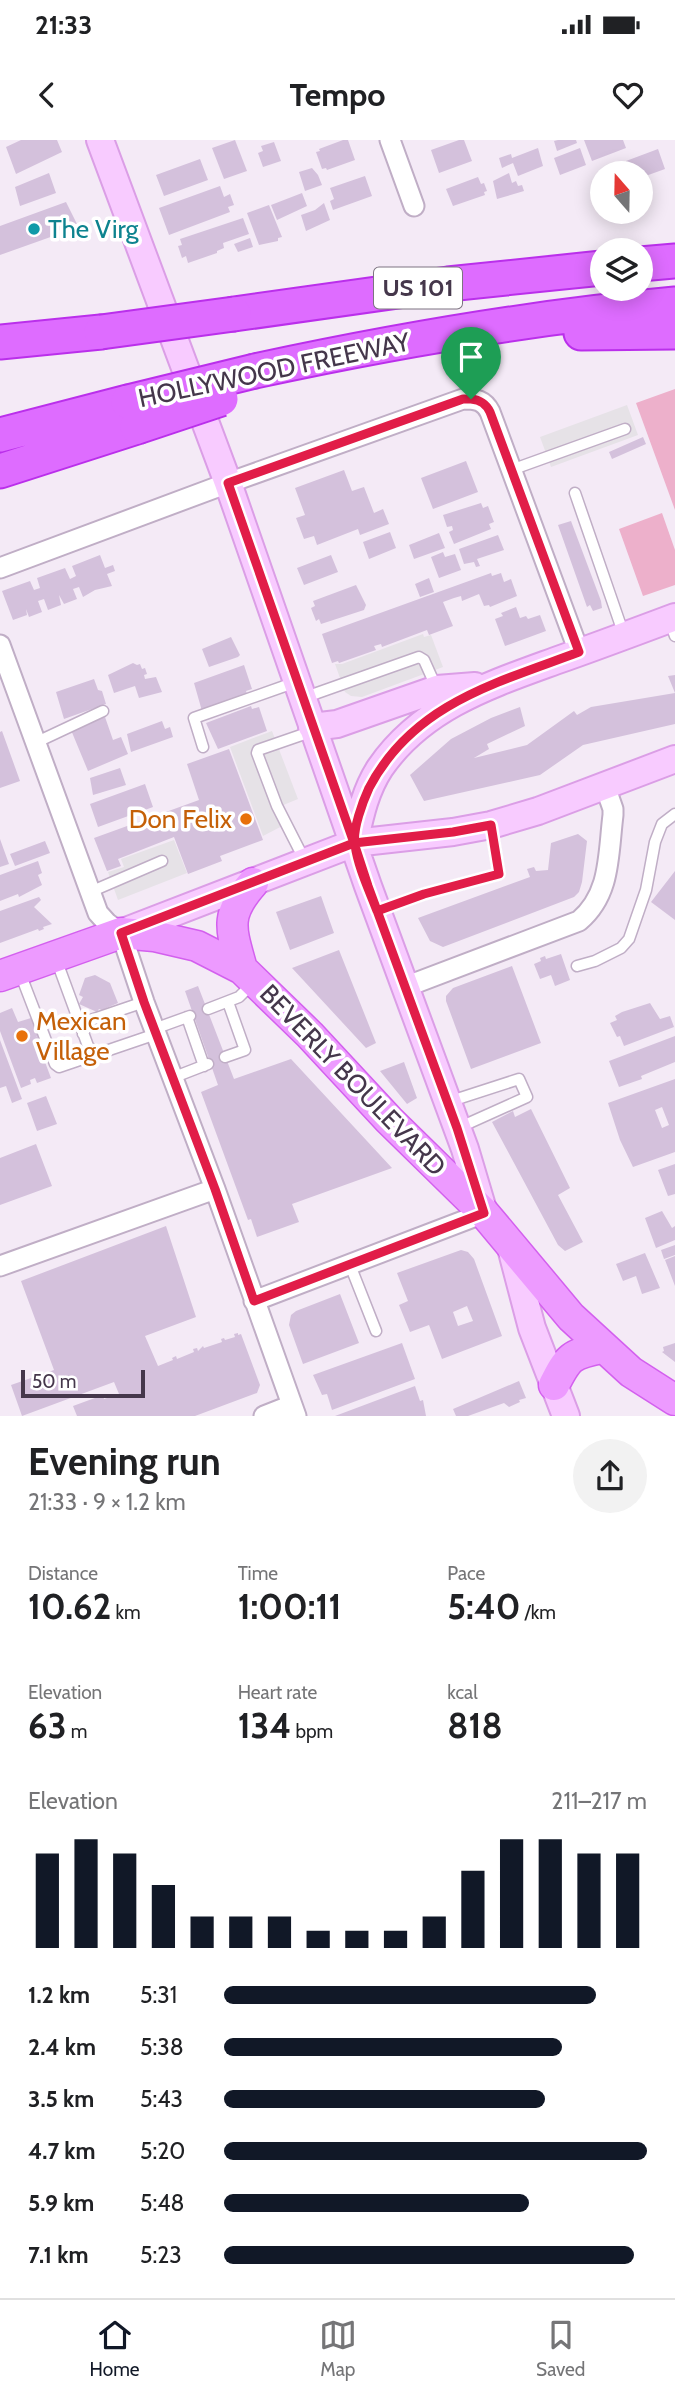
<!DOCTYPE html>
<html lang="en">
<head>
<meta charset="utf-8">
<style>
	:root { --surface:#fff; --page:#f2f2f2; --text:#202124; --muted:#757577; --line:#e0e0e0; --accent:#111827 }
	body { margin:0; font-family:Cabin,sans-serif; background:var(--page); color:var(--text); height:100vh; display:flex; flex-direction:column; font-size:26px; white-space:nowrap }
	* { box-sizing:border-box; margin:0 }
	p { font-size:23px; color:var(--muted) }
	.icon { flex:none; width:38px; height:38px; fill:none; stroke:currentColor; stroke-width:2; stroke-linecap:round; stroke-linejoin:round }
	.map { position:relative; height:1276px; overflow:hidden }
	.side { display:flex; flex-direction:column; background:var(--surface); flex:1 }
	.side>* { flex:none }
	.needle { width:46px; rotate:340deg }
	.buttons { position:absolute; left:590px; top:21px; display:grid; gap:14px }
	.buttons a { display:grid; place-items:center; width:63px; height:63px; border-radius:50%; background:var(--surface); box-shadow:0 4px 18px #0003; font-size:35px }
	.scale { position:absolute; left:21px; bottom:18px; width:124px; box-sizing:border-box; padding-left:7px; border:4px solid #45374b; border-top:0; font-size:19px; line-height:24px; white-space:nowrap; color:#45374b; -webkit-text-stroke:5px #fff; paint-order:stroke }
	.pin { position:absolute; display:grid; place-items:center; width:60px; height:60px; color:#fff; margin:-72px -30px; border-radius:50% 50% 50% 0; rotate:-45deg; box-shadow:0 0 7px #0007 }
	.pin .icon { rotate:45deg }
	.round { display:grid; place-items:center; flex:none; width:74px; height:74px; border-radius:37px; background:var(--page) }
	.summary { display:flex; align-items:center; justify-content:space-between; height:119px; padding:0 28px }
	h1 { font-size:38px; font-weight:700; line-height:52px }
	.figures { display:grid; grid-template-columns:repeat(3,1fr); gap:10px; height:119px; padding:7px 28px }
	.figures div { display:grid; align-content:center }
	.figures b { font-size:35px; font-weight:700 }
	.figures small { font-size:19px; font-weight:400 }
	.figures p { font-size:19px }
	.chart { height:196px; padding:14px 28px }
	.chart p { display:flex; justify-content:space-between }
	.chart svg { width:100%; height:126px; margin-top:7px; stroke:var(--accent); stroke-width:6 }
	ul { padding:0 28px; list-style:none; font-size:23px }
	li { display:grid; grid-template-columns:112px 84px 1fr; align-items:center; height:52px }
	li i { height:18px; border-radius:9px; background:var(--accent) }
	.status { display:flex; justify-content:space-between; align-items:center; height:49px; padding:0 35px; background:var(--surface); direction:ltr }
	.status svg { height:19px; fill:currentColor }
	header { display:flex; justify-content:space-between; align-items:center; height:91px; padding:0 28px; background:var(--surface); font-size:32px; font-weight:700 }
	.tab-bar { display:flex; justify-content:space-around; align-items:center; height:98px; border-top:2px solid var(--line); background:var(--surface); font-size:19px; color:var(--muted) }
	.tab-bar a { display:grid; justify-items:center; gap:4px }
	.tab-bar .on { color:var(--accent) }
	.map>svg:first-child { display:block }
	.green { fill:#edb0cb }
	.parking { fill:#e6e2e7 }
	.building { fill:#d4c1dc; fill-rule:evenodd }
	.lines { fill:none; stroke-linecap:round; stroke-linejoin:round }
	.service-casing { stroke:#c0aec6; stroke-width:13 }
	.minor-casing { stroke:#c0aec6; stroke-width:23 }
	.secondary-casing { stroke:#db9ee6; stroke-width:30 }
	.primary-casing { stroke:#d360ee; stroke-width:33 }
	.motorway-casing { stroke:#ba2feb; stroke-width:37 }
	.service { stroke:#fff; stroke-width:10 }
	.minor { stroke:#fff; stroke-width:19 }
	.secondary { stroke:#f8cbff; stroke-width:26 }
	.primary { stroke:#ed9aff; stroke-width:30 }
	.motorway { stroke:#de6cff; stroke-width:33 }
	.motorway-bridge-casing { stroke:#ba2feb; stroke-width:37; stroke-linecap:butt }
	.motorway-bridge { stroke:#de6cff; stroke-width:33 }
	.route-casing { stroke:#fff; stroke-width:14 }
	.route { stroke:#e11d48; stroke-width:9 }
	.culture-dot { fill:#0f9aa8; stroke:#fff; stroke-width:2.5 }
	.food-dot { fill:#e8710a; stroke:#fff; stroke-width:2.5 }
	.labels { text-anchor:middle; stroke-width:7; stroke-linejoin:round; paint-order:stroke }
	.shield { fill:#fff; stroke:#7d7381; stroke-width:2 }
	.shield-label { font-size:24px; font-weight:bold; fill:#45374b }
	.culture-label { font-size:26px; fill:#0d838f; stroke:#fff; text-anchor:start }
	.street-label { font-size:26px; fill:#45374b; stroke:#fff }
	.food-label { font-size:26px; fill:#c56008; stroke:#fff; text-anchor:end }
</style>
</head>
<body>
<div class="status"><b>21:33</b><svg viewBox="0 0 49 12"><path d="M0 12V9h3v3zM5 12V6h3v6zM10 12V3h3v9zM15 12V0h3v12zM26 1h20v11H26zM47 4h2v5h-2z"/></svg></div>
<header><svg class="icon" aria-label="back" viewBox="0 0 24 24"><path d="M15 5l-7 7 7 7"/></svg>Tempo<svg class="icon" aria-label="heart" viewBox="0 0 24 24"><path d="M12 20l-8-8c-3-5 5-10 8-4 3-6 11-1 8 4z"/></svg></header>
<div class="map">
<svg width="675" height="1276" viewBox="0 0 675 1276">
	<rect width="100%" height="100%" fill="#f4eaf6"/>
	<path class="green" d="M675,249V370L636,263Z
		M662,373L675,410V445L643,456L619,389Z"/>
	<path class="parking" d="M627,265L638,295L551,327L540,297Z
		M423,494L424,497L431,495L443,527L362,557L351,556L345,552L335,524H342Z
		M272,591L298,659L281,666L288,683L263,696L230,607Z
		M174,700L187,733L118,760L108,732L124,727L121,719Z"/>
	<path class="building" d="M21,0H57L62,12L16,34L6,7Z
		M235,0L247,31L224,39L212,8Z
		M343,0H348L355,20L327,30L326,28L322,29L316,12L320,11L319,9Z
		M459,0H464L472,21L439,33L431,10Z
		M558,0H576L577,3L557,11L554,1Z
		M584,0H623L626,8L592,21Z
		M274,2L281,21L263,27L258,13L263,11L261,6Z
		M538,8L543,26L518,36L513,23L502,28L499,18L511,14L512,18Z
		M580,8L586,25L560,35L554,18Z
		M658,9L665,29L640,38V33H630L626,21Z
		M200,19L208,40L164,56L156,35Z
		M312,28L318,35L322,45L305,51L299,32Z
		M49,33L56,53L20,66L15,47Z
		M509,33L512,43L516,41L518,46L522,45L524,51L497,59L493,41Z
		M365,36L372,56L333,70L330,61L334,59L330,48Z
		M478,37L481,44L484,43L487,51L484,52L485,55L453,66L446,49Z
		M220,46L224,57L230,54L234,65L228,67L230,72L169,95L159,68Z
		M302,53L307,66L277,80L271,65Z
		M66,62L77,84L67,87L68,90L62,92L61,90L58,91L59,94L0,115V86Z
		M324,63L330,80L306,91L301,75L315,70Z
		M269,65L282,97L278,98V101L259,105L247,73Z
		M243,78L249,94L223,103L224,108L217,111V113L188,123L186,116L182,118L178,106L182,105L180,99Z
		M250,98L253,107L238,112L234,104Z
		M643,297L646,304L612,319L609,312Z
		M466,321L478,352L433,369L421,338Z
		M344,330L352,351L364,347L374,373L383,369L389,384L360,395L358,389L317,405L314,396L304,399L296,378L305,375L295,348Z
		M481,363L483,368L488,366L494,382L489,384L491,389L454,404L449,392L453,390L452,386L447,387L443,375Z
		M571,381L601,461L602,468L593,471L590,465L587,467L558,385Z
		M390,392L396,408L369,419L363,402Z
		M439,393L445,408L414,419L409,405Z
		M498,395L504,410L477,419L480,426L476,427L474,422L464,424L459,409Z
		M443,412L445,417L455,414L461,430L439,438L431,417Z
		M100,415L105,428L113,425L115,431L107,434L112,446L95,450L83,457L79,447L73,449L77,459L64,464L59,455L61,465L48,470L44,459L38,461L42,472L29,477L26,469L27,475L13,480L2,451L30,441L34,450L40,448L37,438L65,428L70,439L76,436L72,426Z
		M331,415L338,432L304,445L297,428Z
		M491,433L492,436L501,433L504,442L511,439L517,456L490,467L489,465L484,466L479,454L462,461L461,456L454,458L443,462L453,486L429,495L427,490L382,507L381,504L374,506L376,510L339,523L338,521L332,523L322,494Z
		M429,438L434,452L420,457L415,444Z
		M356,445L366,465L364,470L321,484L319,479L316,481L311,468L315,466L313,461Z
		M516,467L520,478L526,476L528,479L540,475L546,491L505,506L495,479L503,476L501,473Z
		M231,497L240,515L238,517L209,527L202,509Z
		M133,523L137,525L140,524L142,529L145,528L147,534L144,535L145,539L156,537L162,552L139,558L135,546L114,553L108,535Z
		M244,525L252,549L246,551L247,554L202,571L194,543Z
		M675,535V584L583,605L540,635L424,661L410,635L451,599L491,578L520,567L525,586L487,604L489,609L474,618L527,605L574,571L577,575L591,567L675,553L668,536Z
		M94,539L98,550L102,551L106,564L64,579L56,552Z
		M251,566L252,569L259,567L267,591L218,609L206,583Z
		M105,577L113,600L121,597L128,614L88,631L71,590Z
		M162,581L165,589L170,587L173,597L131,612L127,594Z
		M2,591L20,641L0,648V592Z
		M229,609L263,700L220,716L222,721L188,734L174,697L118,719L121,726L107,731L94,698L199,660L187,624Z
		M120,628L126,645L93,655L90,638Z
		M145,644L153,667L98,687L90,664Z
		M578,694L587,701L582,742L579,752L574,757L443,807L430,801L418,778L530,737L527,729L534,727L536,731L548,730L551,703Z
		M0,699L9,724L0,727Z
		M45,701L50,713L15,726L10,714Z
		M38,721L42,733L38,735L42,745L19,757L18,754L0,761V735Z
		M675,731V780L651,762Z
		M321,756L334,793L290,810L276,772Z
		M39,757L41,760L34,767L52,784L43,787L44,789L39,791L38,789L0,803V771Z
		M339,810L376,903L366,908L292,828Z
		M561,814L570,840L555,846L551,835L540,839L534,824L541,821L540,818L545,816L546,819Z
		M512,826L541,903L471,929L446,861V856L453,848Z
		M95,835L110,843L118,863L102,870L99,869L97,872L79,864L83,857L79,855L85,838Z
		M198,846L234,939L291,919L392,1028L292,1064L299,1082L257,1097L251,1079L248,1080L201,952L218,945L185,851Z
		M650,863L660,879L670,876L674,887L624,906L620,896L617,897L610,883L617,880L615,876L622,872Z
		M12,868L18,882L31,878L38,895L36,897L40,895L42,902L38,903H41L47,921L45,922L51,938L37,943L35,938L30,940L31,944L21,948L0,891V873Z
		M675,896V922L641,936L642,939L619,947L609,921Z
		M0,900L22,959L12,963L6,946L0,948Z
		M404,922L417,958L407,964L380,931Z
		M675,939V1012L633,1027L620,1000L608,963ZM662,967L669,985L662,988L655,970Z
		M46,956L57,984L37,991L27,963Z
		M531,969L570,1048L558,1055L583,1102L565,1111L558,1105L492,982L513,971L515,977Z
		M36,1004L52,1046L0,1065V1018Z
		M675,1024V1054L668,1056L658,1030Z
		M662,1071L672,1088L675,1086V1100L656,1108L645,1078Z
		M166,1086L196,1177L145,1196L158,1226L173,1220L172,1218L176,1216L177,1219L194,1212L193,1209L197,1208L198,1211L203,1206L204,1208L222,1202L221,1199L224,1198L225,1200L235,1197L234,1194L238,1193V1195L241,1194L260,1245L257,1253L195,1276H77L73,1266L103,1255L104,1259L119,1254L114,1242L22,1276L11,1245L54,1230L21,1141Z
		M675,1105V1115L664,1119L661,1110Z
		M461,1110L468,1112L474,1119L502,1196L442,1219L429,1185L410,1192L399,1165L408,1161L397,1133ZM467,1166L473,1181L458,1186L453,1172Z
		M645,1113L660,1148L642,1154L636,1136L623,1141L616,1124Z
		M675,1116V1146L665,1120Z
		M340,1154L359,1203L303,1224L289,1185L291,1175L296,1171Z
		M402,1203L415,1239L332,1270L327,1254L322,1255L313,1235Z
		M675,1203V1222L662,1212L664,1211L663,1207Z
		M519,1241L526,1258L519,1260L520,1262L509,1267L504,1263L468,1276H456L453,1269Z
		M415,1246L420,1261L423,1260L426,1276H335Z"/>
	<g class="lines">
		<g class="service-casing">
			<path id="service" d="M511,330L625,289
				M575,353L624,495
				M669,479L675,496
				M303,558L419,517L424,520L437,549
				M37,602L103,571
				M203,607L194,578L296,542
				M305,721L277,666L257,613L258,610L313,591
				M90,752L162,721
				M380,770L424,754L499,734L491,685
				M56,819L88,906L97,915
				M577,826L595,821L621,808L629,799L646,750L655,702L662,684L675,674
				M20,833L55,924L59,927L156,894
				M208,869L239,857L252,844
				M187,877L204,926
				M154,889L190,876
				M83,894L87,884L91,880L144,862
				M225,917L245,910L228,862
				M172,938L208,924
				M448,962L519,939L527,957L458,988
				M350,1125L376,1191"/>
		</g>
		<g class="minor-casing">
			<path id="minor" d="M390,0L414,66
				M0,428L228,343L463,259C476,259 484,260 490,272L579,512
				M0,505L98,773L107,783L121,793L144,862L215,1049L296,1276
				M405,847L579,781C611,754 608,715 613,675V669L605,646
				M0,1126L215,1049
				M254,1161L484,1073
				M264,1276L292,1265"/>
		</g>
		<g class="secondary-casing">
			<path id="secondary" d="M100,0L228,343L368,746L465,1009L484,1073
				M312,587L337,584L437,549L475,546
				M354,703C360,676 365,651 380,628C422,567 489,545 555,521C595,507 635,492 675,477
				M121,793L354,703L453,692L491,685L538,671L675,619
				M511,1108L532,1188L566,1276"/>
		</g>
		<g class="primary-casing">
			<path id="primary" d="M242,829C231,789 224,776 253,743
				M0,836L121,793L154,796L197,806L242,829L310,895L389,980L484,1073L571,1177L631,1232L675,1260
				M554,1245C568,1217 571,1214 602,1208"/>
		</g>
		<g class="motorway-casing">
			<path id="motorway" d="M640,124L675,121
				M234,174L448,144L602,128
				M581,193L675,192
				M0,202L101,192
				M255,231C394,201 533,177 675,164
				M0,295L128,262
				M0,331L137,287"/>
		</g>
		<use href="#service" class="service"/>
		<use href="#minor" class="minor"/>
		<use href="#secondary" class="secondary"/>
		<use href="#primary" class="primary"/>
		<use href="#motorway" class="motorway"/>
		<g class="motorway-bridge-casing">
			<path id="motorway-bridge" d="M101,192L234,174
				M128,262L255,231
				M137,287L221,259"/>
		</g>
		<use href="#motorway-bridge" class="motorway-bridge"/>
	</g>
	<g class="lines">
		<g class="route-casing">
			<path id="route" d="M471,259H463L228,343L354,703L368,746L457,988L484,1073L254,1161L215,1049L144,862L121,793L354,703L453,692L491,685L499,734L424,754L377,771C369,750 358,727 355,705C352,690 363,661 369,648C413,564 496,543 579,512L490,272C486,264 481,260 471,259"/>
		</g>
		<use href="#route" class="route"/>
	</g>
	<circle class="culture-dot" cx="34" cy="89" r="7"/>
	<g class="food-dot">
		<circle cx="246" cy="679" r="7"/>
		<circle cx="22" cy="896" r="7"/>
	</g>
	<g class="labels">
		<rect class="shield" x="374" y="127.5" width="88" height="41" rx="5"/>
		<g class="shield-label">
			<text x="418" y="156">US 101</text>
		</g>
		<g class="culture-label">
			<text x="48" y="98">The Virg</text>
		</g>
		<g class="street-label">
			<text transform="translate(274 230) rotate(-12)" y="9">HOLLYWOOD FREEWAY</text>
			<text transform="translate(353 940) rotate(46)" y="9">BEVERLY BOULEVARD</text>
		</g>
		<g class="food-label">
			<text x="232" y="688">Don Felix</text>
			<text x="36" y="890" text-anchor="start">Mexican<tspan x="36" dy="30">Village</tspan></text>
		</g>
	</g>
</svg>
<div class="buttons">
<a><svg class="needle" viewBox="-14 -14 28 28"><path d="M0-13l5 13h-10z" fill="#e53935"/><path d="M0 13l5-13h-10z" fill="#757577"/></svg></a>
<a><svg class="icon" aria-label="layers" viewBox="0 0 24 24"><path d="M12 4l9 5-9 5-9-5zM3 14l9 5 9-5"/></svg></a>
</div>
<div class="scale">50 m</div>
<div class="pin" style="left:471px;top:259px;background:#1e9e55"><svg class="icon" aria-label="arrive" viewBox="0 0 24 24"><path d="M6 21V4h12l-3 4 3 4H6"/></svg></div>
</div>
<section class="side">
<div class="summary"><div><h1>Evening run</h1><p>21:33 · 9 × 1.2 km</p></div><a class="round"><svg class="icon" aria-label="share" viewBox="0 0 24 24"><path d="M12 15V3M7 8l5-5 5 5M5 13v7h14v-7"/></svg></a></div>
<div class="figures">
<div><p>Distance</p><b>10.62<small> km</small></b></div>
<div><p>Time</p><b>1:00:11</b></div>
<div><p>Pace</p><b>5:40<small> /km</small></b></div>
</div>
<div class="figures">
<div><p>Elevation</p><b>63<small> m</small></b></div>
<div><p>Heart rate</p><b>134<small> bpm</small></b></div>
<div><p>kcal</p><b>818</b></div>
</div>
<div class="chart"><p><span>Elevation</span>211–217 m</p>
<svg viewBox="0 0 160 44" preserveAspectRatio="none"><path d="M5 44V11M15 44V6M25 44V11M35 44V22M45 44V33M55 44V33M65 44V33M75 44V38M85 44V38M95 44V38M105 44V33M115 44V17M125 44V6M135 44V6M145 44V11M155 44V11"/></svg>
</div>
<ul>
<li><b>1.2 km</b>5:31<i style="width:88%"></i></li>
<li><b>2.4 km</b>5:38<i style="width:80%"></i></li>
<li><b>3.5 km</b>5:43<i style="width:76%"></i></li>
<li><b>4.7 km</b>5:20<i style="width:100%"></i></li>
<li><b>5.9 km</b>5:48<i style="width:72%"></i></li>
<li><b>7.1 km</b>5:23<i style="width:97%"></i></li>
</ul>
</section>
<nav class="tab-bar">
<a class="on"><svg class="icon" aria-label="home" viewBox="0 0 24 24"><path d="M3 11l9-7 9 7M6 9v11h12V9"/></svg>Home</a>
<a><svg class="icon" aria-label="map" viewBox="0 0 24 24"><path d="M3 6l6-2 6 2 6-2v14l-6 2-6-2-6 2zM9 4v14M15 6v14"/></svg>Map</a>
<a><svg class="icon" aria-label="saved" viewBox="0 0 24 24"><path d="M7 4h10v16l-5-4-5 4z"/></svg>Saved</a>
</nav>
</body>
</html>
